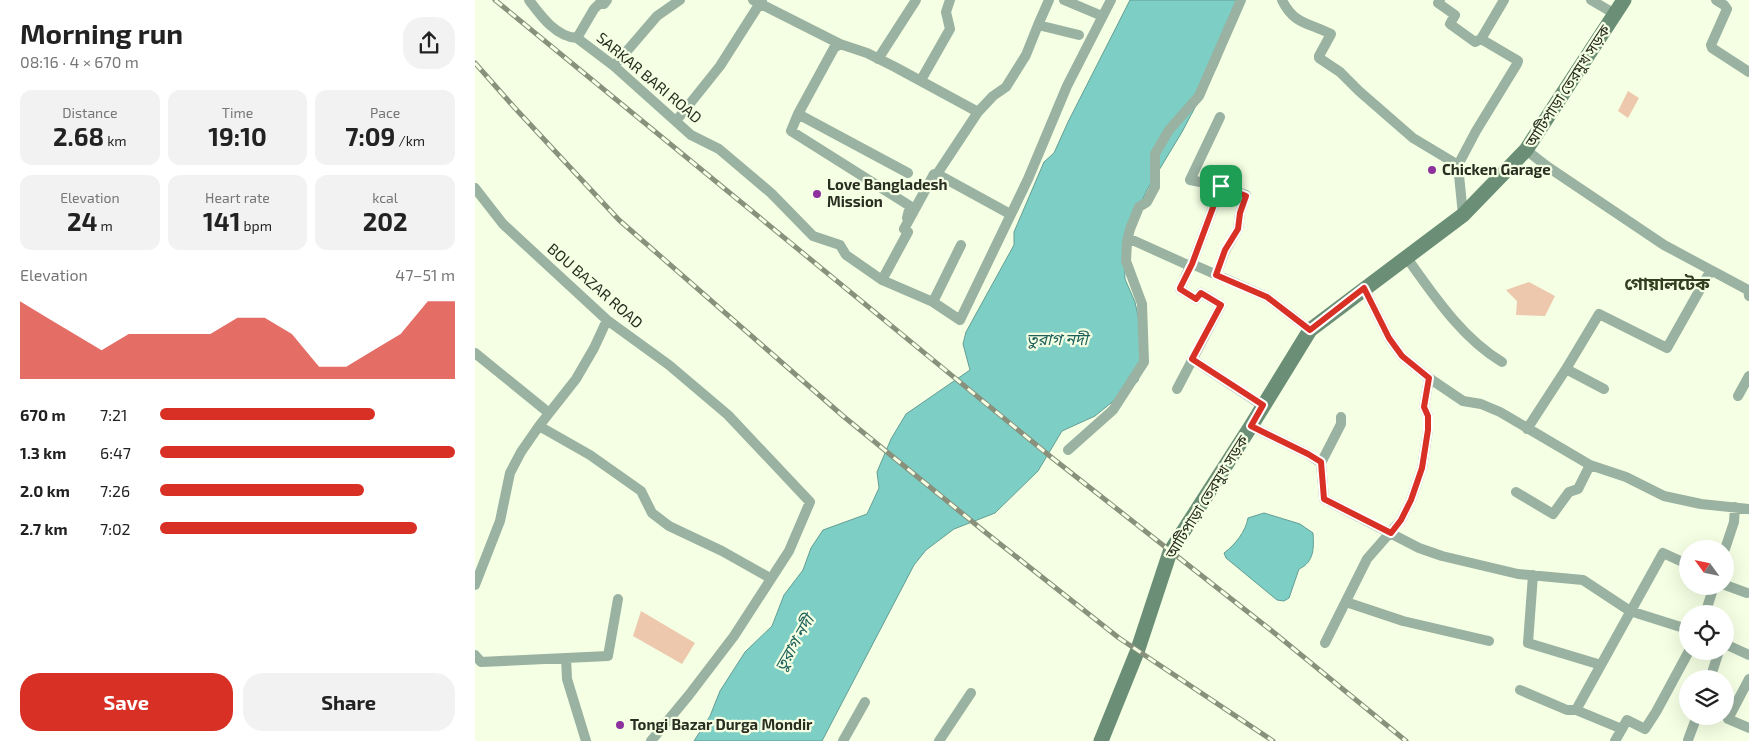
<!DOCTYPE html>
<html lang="en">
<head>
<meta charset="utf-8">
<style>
	:root { --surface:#fff; --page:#f2f2f2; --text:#222; --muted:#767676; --accent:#d93025 }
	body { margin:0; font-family:"Exo 2","Noto Sans Bengali",sans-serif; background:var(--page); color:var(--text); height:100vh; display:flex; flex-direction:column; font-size:19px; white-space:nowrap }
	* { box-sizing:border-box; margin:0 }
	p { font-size:16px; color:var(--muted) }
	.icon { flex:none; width:28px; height:28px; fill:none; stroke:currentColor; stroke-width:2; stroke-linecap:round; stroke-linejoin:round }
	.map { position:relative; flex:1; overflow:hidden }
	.details { display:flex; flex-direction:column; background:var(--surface); width:475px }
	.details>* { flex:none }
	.needle { width:32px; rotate:303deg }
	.buttons { position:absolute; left:1204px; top:540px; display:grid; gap:10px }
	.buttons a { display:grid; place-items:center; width:55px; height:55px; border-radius:50%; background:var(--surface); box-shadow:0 5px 20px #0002; font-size:25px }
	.pin { position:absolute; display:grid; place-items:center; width:42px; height:42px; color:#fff; margin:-21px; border-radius:10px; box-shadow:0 2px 8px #0006 }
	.round { display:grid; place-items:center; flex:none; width:52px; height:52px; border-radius:20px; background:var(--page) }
	.summary { display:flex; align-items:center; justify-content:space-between; height:85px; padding:0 20px }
	h1 { font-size:28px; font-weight:700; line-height:38px }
	.metrics { display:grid; grid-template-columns:repeat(3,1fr); gap:8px; height:85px; padding:5px 20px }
	.metrics div { display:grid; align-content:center; border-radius:12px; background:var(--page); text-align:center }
	.metrics b { font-size:25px; font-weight:700 }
	.metrics small { font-size:14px; font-weight:400 }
	.metrics p { font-size:14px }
	.chart { height:140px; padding:10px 20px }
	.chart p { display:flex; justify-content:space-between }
	.chart svg { width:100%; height:90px; margin-top:5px; fill:var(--accent); opacity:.7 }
	.primary-button { display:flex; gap:10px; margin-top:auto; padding:10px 20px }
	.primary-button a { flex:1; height:58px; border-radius:20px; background:var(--accent); color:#fff; font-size:20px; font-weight:700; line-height:58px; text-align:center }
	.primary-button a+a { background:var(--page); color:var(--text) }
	ul { padding:0 20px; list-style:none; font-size:16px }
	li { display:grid; grid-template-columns:80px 60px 1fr; align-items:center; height:38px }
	li i { height:12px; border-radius:6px; background:var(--accent) }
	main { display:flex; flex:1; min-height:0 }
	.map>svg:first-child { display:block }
	.green { fill:#edc8ad }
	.water { fill:#7dcec5; stroke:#649e94 }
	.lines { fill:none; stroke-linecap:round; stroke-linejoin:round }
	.street { stroke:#9ab2a1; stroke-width:10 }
	.secondary { stroke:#6b8f76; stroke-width:15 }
	.rail-casing { stroke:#89907c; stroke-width:5 }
	.rail { stroke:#f5ffe3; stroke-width:3; stroke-dasharray:9; stroke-linecap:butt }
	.route-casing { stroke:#fff; stroke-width:10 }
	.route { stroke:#d93025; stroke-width:6 }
	.poi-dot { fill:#8c319d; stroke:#f5ffe3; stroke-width:2 }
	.labels { text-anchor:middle; stroke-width:4.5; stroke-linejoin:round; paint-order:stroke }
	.street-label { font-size:15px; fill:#2a2e21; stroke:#f5ffe3 }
	.poi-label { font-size:15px; font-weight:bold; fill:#2a2e21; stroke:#f5ffe3; text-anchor:start }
	.water-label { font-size:16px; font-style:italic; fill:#1f615b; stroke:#f5ffe3 }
	.quarter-label { font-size:18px; font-weight:bold; fill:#353d20; stroke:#f5ffe3 }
</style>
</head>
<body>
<main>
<section class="details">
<div class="summary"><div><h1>Morning run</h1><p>08:16 · 4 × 670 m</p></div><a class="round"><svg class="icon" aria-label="share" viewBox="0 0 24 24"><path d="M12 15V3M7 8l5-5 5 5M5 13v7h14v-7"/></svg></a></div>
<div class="metrics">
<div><p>Distance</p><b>2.68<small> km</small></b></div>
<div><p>Time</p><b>19:10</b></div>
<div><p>Pace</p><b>7:09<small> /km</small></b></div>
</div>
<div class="metrics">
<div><p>Elevation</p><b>24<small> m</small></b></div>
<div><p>Heart rate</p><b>141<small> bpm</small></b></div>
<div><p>kcal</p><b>202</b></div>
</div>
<div class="chart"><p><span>Elevation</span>47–51 m</p>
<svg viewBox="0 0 160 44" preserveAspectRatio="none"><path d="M0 44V6L10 14L20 22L30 30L40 22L50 22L60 22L70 22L80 14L90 14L100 22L110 38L120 38L130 30L140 22L150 6L160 6V44z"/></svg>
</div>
<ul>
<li><b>670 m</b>7:21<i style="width:73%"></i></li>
<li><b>1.3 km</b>6:47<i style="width:100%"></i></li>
<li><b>2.0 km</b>7:26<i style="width:69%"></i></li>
<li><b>2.7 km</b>7:02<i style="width:87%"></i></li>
</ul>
<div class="primary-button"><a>Save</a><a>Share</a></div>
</section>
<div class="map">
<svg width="1274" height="741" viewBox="0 0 1274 741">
	<rect width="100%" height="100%" fill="#f5ffe3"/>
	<path class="green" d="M1153,91L1164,98L1153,118L1143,111Z
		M1054,282L1080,296L1070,316L1041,315L1042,301L1031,290Z
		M166,611L220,643L207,664L158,636Z"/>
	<path class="water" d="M655,0H768L742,66L707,132L672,190L657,222L649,253L650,279L660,302L671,352L663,381L620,416L587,431L563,471L520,513L479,529L451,550L439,565L347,741H219L235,716L245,691L270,652L297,626L309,595L328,570L336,548L348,530L392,514L404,488L402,472L416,439L431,414L495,370L488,344L491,332L539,245V232L569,162L579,153L593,122Z
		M789,513L825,524L838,533C839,549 839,562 824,569L814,598L809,601L802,600L751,558L749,553C760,545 771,531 773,518Z"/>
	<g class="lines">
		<path class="street" d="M54,0C66,16 81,37 102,38
			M278,0L365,44L392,53L420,67L503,112
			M574,0L563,25L604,35
			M589,0L627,16
			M807,0C819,25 835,23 856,34L844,56V58L865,72L884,91L938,138L983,165L988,215
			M965,0L963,3L980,15L975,24L1000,42L1006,39
			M1116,0L1140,14
			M1241,0L1249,5L1252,9L1236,45L1237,48L1274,72
			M102,38L139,66L216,135L244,149L296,193L338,236L365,245L371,255L407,280L458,302L485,320L553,179L592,86L636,0
			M102,38L119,9L124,4H129L132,0
			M365,44L359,48L323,114L433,173
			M403,59L441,0
			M139,66L182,16L205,0
			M446,80L475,29L471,12L475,0
			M323,114L316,131L435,206L432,218
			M201,121L245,66L287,0
			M1051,150L1073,167L1189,245L1273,290L1274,296
			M983,165L1001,131L1042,64L1043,61L1040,59L1006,39L1029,0
			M462,174L535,214
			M0,188L28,224L132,320L194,365L253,415L335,502L314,551L259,636L214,695L176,741
			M653,238L715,266L717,264L792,297L835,330
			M932,258C959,296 987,338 1027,362
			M717,264L746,186L715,180L745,117
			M741,275L750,251L763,229L765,213L771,195L746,186
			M407,280L433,232L429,229L459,174H462L503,112L518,96L531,87L551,55L563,25
			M458,302L486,245
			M0,353L74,413
			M717,359L787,405
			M1091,369L1124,314L1192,348L1236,270
			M954,378L988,401L1006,404L1025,412L1115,465L1151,477L1189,496L1226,504L1274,509
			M702,389L746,305L726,293L721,299L705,289L715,266
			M1263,396L1274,376
			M64,426L115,455L166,491L177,513L194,526L247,551L295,578
			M776,426L833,454L846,463L849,499L944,548L967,556L1043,574L1108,580L1155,611L1212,629
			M1052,429L1091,369L1129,389
			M593,450L638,410L669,362L667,304L651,261L652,242L655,229L664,207L672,202L680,187V154L694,130L724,96L766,0
			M846,463L866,424V417
			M1041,492L1078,514L1094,492L1103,489L1115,465
			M1250,549L1259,522L1260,507
			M1058,575L1053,643L1126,665
			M0,585L25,521L35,473L46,452L64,426L101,379L119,348L132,320
			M1250,585L1272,593
			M871,602L928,621L1014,641
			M1230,614L1239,586
			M850,643L892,559L926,520L936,500L947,468L953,430V416L949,407L954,378L927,356L914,338L889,288
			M1250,644L1274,655
			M0,655L6,662L133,656L143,599
			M91,658L92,679L111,741
			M1235,679L1244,651
			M1274,679L1253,719L1274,728
			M1045,690L1092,710H1101L1188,553L1212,564
			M1101,710L1147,729
			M1213,740L1222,716
			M368,741L390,702
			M464,741L496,693
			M1140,741L1152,720L1170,729L1181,712L1214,651"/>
		<path class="secondary" d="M626,741L662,652L695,552L776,426L835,330L988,215L1051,150L1149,0"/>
		<g class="rail-casing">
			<path id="rail" d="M20,0L576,457L797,631L931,741
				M0,63L38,106L144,220L368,416L510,532L644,638L798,741"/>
		</g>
		<use href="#rail" class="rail"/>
	</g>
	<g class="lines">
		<g class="route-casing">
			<path id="route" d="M746,186L771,196L765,213L763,229L750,250L741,275L792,297L835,330L889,288L914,338L927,356L954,378L949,407L953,416V430L947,468L936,500L926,520L916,533L849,499L846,462L833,454L776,426L788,405L717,359L746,305L726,293L721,299L705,289V288L717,264Z"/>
		</g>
		<use href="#route" class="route"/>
	</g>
	<g class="poi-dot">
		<circle cx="957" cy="170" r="5"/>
		<circle cx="342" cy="194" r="5"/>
		<circle cx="145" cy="725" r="5"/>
	</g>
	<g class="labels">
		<g class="street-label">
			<text transform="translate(174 78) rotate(40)" y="5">SARKAR BARI ROAD</text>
			<text transform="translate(1093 86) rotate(-57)" y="5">আটিপাড়া তেরমুখ সড়ক</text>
			<text transform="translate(120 286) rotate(41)" y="5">BOU BAZAR ROAD</text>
			<text transform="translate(732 497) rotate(-58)" y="5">আটিপাড়া তেরমুখ সড়ক</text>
		</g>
		<g class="poi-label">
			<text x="967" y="175">Chicken Garage</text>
			<text x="352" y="190">Love Bangladesh<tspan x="352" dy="17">Mission</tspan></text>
			<text x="155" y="730">Tongi Bazar Durga Mondir</text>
		</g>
		<g class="water-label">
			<text x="582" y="345">তুরাগ নদী</text>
			<text transform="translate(319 643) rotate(-60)" y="6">তুরাগ নদী</text>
		</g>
		<g class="quarter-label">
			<text x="1192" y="290">গোয়ালটেক</text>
		</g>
	</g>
</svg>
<div class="buttons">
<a><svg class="needle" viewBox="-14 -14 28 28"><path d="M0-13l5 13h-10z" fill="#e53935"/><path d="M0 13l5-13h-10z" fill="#767676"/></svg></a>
<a><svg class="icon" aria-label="locate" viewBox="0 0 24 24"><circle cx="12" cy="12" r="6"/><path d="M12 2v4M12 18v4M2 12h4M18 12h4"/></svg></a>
<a><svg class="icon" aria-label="layers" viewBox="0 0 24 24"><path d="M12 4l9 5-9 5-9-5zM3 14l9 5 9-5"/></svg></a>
</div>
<div class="pin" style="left:746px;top:186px;background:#1e9e55"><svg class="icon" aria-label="arrive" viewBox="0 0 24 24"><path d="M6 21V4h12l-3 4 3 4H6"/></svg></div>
</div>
</main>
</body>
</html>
